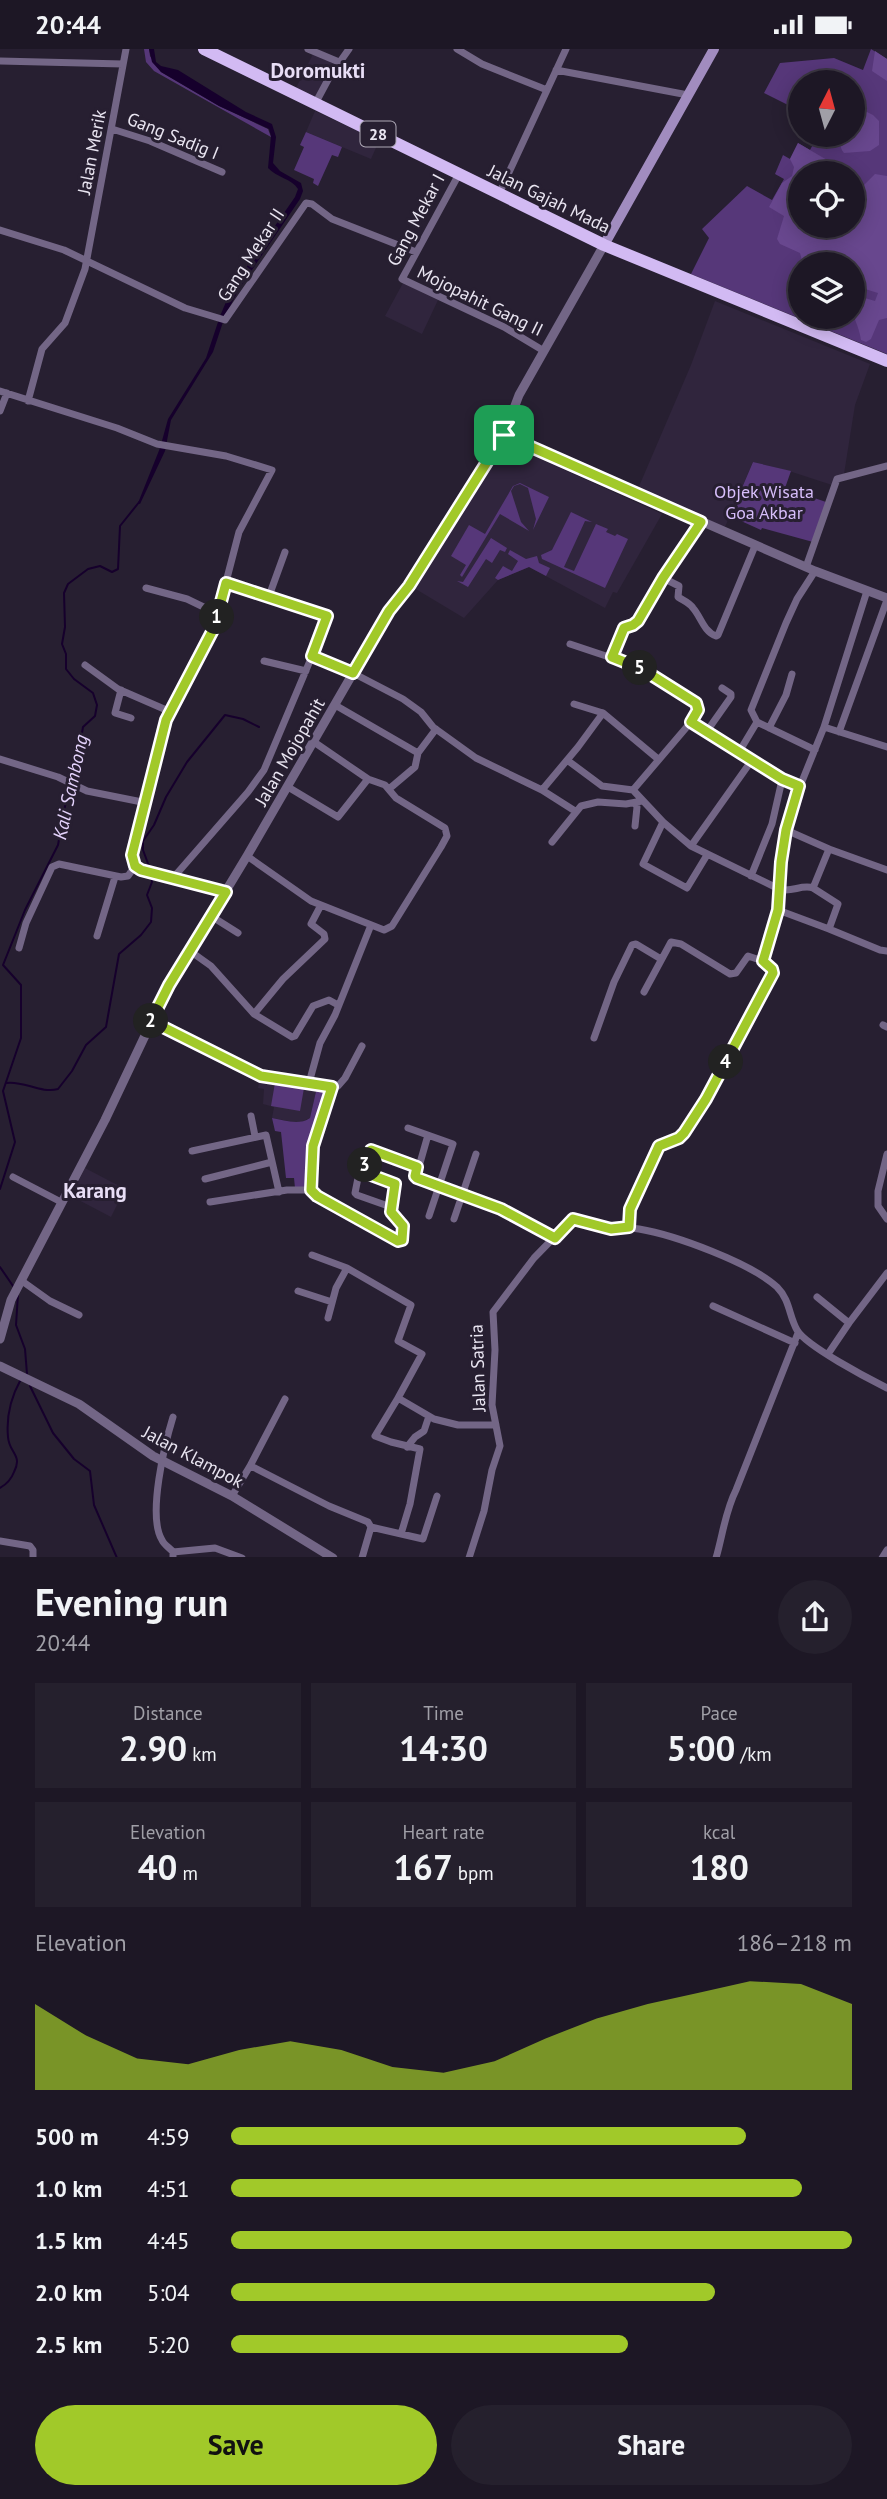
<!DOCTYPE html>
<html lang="en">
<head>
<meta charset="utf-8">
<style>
	:root { --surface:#1d1725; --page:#25202d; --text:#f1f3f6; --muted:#a09fa7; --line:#3b3642; --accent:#a1c929 }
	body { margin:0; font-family:"PT Sans",sans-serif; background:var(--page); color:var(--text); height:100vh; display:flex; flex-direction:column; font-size:26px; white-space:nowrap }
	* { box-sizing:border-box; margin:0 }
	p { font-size:23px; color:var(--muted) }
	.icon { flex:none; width:38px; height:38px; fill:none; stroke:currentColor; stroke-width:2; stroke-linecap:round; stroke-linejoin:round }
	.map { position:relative; height:1508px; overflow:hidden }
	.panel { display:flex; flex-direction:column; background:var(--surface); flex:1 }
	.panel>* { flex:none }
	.needle { width:46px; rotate:6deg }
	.controls { position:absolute; left:788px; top:21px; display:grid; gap:14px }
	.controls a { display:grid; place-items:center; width:77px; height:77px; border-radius:50%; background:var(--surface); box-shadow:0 4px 18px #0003,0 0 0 2px var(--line); font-size:35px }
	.pin { position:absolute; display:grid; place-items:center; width:60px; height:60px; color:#fff; margin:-30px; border-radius:14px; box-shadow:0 4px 10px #0006 }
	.km { position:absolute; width:35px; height:35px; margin:-18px; border-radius:50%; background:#222; color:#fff; font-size:19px; line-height:35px; text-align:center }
	.round { display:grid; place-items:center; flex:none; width:74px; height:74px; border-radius:37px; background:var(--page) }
	.overview { display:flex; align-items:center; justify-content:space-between; height:119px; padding:0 35px }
	h1 { font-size:38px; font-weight:600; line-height:52px }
	.metrics { display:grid; grid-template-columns:repeat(3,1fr); gap:10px; height:119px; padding:7px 35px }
	.metrics div { display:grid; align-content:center; border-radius:0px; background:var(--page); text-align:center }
	.metrics b { font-size:35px; font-weight:600 }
	.metrics small { font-size:19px; font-weight:400 }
	.metrics p { font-size:19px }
	.chart { height:196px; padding:14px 35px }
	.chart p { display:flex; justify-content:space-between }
	.chart svg { width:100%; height:126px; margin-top:7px; fill:var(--accent); opacity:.7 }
	.button { display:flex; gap:14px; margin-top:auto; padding:14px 35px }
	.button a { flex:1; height:80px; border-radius:42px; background:var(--accent); color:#111; font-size:28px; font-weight:600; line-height:80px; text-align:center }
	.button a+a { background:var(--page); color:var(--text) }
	ul { padding:0 35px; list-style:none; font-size:23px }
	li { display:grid; grid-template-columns:112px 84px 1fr; align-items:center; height:52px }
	li i { height:18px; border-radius:9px; background:var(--accent) }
	.status { display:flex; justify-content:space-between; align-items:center; height:49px; padding:0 35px; background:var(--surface); direction:ltr }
	.status svg { height:19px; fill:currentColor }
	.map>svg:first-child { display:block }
	.built { fill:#30253d }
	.green { fill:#563779; fill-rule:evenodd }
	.forest { fill:#68478e }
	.water { fill:#16002c }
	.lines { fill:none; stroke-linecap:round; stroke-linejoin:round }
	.stream { stroke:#16002c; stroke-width:2 }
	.minor { stroke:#736686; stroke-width:7 }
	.tertiary { stroke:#736686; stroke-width:9 }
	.secondary { stroke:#a18cbf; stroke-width:10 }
	.trunk { stroke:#d2baf3; stroke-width:12 }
	.route-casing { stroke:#fff; stroke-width:14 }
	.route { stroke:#a1c929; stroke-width:9 }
	.labels { text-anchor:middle; stroke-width:6; stroke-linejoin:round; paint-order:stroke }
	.shield { fill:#271f31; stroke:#afaab7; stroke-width:2 }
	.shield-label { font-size:16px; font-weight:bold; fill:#e9e5f1 }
	.street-label { font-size:18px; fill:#e9e5f1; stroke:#271f31 }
	.park-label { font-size:18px; fill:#d7befb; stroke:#271f31 }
	.water-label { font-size:19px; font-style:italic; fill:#e4d3fc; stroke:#271f31 }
	.quarter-label { font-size:21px; font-weight:bold; fill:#e8def6; stroke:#271f31 }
</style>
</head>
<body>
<div class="status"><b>20:44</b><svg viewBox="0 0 49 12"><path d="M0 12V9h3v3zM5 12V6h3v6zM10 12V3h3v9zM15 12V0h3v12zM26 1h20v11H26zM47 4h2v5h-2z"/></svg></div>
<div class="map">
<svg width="887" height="1509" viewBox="0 0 887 1509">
	<rect width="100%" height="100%" fill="#271f31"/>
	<path class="built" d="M313,5L335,15L316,49L296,39Z
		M315,62L379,92L371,110L306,83Z
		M403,234L438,251L422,285L385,267Z
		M715,252L870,315L855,356L844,425L836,427L832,436L789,422L753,413L725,478L637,442L691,316Z
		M507,395L662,465L617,544L613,543L605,559L529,518L498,531L464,569L414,539Z
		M260,1029L317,1038L310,1069L299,1074L272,1069L274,1058L263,1055L264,1040L258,1039Z
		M85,1119L125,1140L111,1168L71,1147Z"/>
	<path class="green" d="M144,0H149L150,7L161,23L219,57L268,80L271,88L154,22L146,13Z
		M871,0L887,10V305L691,225L709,189L702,180L747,137L772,151L784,130L775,125L783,106L790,110L798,94L810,101L818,86H852V33H800V62L764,44L780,14L834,9L863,21ZM800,124H852V177H800ZM800,215H852V268H800Z
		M306,83L342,98L338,108L332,106L318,137L313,134L314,130L294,121L304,98L300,96Z
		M753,413L791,422L785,439L826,453L813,493L762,479L761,481L730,467Z
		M520,434L549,448L533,481L536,470L528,439L520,435L514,437L511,442L521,473L529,482L500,465L462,528L460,526L466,516L451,507L469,476L485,485L513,437Z
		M571,463L592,473L585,472L564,518L574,522L596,475L608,480L606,483L615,487L617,485L628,490L605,539L542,510L541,506L552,501Z
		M491,489L507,499L505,503L500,501L492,514L486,510L468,538L457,532L463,533Z
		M510,501L526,510L537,507L539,514L550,519L546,527L529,518L498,531L495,529L503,517L512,522L518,512L508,505Z
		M275,1034L304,1039L300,1062L271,1057Z
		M317,1038L325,1039L326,1043L309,1103L308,1135L307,1138L295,1139L294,1129H286L281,1083L275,1082L272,1069C285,1071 298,1077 310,1069Z"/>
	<path class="forest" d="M875,2L887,10V32L872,22Z
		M867,63L873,66L879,72V96L870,102L844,104C839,98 840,93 842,86H852V67Z
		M798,94L827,111L831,124H800V177H852V139L864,136L875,125L887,127V269L879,271L871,290L866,293L861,291C859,276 852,269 852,253L858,247L875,252L878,244L852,236V215H803L800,204L780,195L777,190L784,167L769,158L782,134L792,127L794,118L790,110Z"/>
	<path class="water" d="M149,0H154L156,13L161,17L178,21L246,63L272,75L276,88L273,114L280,122L301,134L303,142L300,150L239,240L225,267L213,303L171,371L165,402L140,455L138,454L160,399L168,370L206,309L220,267L232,239L295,148L298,140C292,130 276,128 268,119L271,87L269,80L219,57L161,23L152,13Z"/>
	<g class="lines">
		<path class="stream" d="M69,730L71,715L80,696L83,678L95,667L97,656L93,644L74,630L66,620V605L62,595L65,578L64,544L68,535L88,520L100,517L112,523L118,520L120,477L140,452
			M150,820L143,801V792L154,776L166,748L187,713L225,666L243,670L259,678
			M6,1034C23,1031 41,1045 58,1040L72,1022L86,996L106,978L119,905L141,886L151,873L152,859L147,846L152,833L151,825
			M0,1140L15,1093L3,1042L21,989V936L3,916L25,861L58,796L69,735
			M0,1218L13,1237
			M18,1245L16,1276L25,1300L27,1325
			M30,1337L53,1384L74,1410L90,1422L94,1456L117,1509
			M0,1439C7,1435 11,1431 14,1423C23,1406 9,1404 8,1388C6,1367 11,1348 21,1330"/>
		<path class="minor" d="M308,0L339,13
			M457,0L482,15L547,41
			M0,12L123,15
			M556,21L688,46
			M315,55L330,27L349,0
			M112,80L150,92L222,123
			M459,125L402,230L504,278L544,302
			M499,145L566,0
			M0,181L64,201L185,259L225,271L306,154L312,155L332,170L416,203
			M0,342L117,379L157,395L226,407L272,421L239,483L214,579L164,679L147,754L134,796L132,806L135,817L141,821L226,843
			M28,352L42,300L65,274L85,220L126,0
			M0,362L7,344
			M806,518L837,430L887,417
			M663,529L679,537L678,548C684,552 689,553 693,559C701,568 704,583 716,587L718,586L755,497
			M146,539L187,550L218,565
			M269,547L285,503
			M570,595L636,617L696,654L697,661L691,673
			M312,607L353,624L403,650L421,663L433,678L476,709L542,741L575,762
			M612,608L624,578L633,576L638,572L663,529L701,473
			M264,612L306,622
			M85,616L118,640L171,663
			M121,641L115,664L131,669
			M574,655L603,664
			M335,656L418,704L436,680
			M757,673L815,701
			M824,678L887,698
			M769,679L786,646L792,625
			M707,682L731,648V645L722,639
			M839,683L887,551
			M739,703L757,673L751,661L786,574L797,550L815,522
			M0,710L58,728L87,742L147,754
			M567,711L602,737L633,741
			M799,737L782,731L691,673L633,741L663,773L691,797L779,840C791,844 802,835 813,839
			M288,738L338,768L368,730
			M389,740L415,718L418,704
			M542,741L578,698L603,664L658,710
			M663,773L643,815L687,839L707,806
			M635,777L637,758L635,754
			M552,793L581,757L598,753L626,755L642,752
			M691,797L752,711
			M829,800L887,821
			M247,807L311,852L384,881L392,877L441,798L447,787L445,779L396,749L385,736L368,730L314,693
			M751,827L772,775L782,731
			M173,829L248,743L264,721L328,569L299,556L226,534
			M778,861L829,880L838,855L813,839L829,800L786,781
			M211,867L238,884
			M829,880L880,901L887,902
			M97,887L115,828
			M19,899L26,874L52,818L59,815L121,828L128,827L135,817
			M190,902L211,917L254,965L283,930L325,890L324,885L311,875L321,856
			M644,943L671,893L681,895L730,925L736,924L748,907L763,912
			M254,965L292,988L295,987L313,957L329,951L338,956
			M151,972L261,1027L283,1032L338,1037L345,1029L362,997
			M883,976L887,978
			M594,989L614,933L632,896L636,895L661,910
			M309,1034L320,994L335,966L371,876
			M332,1038L312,1102L311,1141L313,1145L400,1192L403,1175C384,1161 392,1154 395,1135L364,1124L363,1120L370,1102L373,1101L417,1118
			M251,1067L255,1087
			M408,1079L453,1095L429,1167
			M428,1086L416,1128L501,1160L555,1189
			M192,1102L266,1086L279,1143
			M887,1105L878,1142V1157L887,1170
			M363,1121L358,1129L355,1144L357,1146L391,1158
			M13,1128L61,1153
			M205,1130L272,1113
			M210,1153L287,1141H311
			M454,1170L476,1105
			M629,1178L630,1160L659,1097L679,1089L684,1085L706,1050L773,924L772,920L763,912L778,861L782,804L790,762L824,678L867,542
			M312,1206L347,1219L411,1256L398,1292L422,1305L398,1349L434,1370L458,1376H496
			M22,1232L50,1252L79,1266
			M298,1242L332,1253
			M817,1248L849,1274
			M713,1257L795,1294
			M328,1269L336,1239L347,1219
			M828,1305L849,1274L887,1224
			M398,1349L375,1387L391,1393L420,1400L410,1455L401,1485
			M407,1398L415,1388L424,1382L429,1367
			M250,1417L285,1350
			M232,1447L250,1417L255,1419L329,1457L368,1473L371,1478L362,1509
			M371,1478L423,1490L437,1447
			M0,1492L30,1497L33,1501V1509
			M173,1503L215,1499L242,1509
			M173,1509V1503C170,1499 164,1496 162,1491C147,1467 165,1394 173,1368
			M469,1509L484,1462L492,1421L500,1397L492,1356L495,1301L493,1263L534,1209L571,1171C583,1169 596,1177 608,1179C619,1181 628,1178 639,1180C675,1186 751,1214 777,1238C790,1251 789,1267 797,1281C806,1297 869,1330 887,1339
			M716,1509C723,1485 725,1463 736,1441L798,1284
			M882,1509L887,1501"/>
		<path class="tertiary" d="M504,386L815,522L887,549
			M0,1290L11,1251L105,1071L169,936L247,807L389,562L409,537L504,386L519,346L604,196
			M0,1317L79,1355L153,1407L232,1447L333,1509"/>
		<path class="secondary" d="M604,196L714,0"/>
		<path class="trunk" d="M204,0L604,196L887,312"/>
	</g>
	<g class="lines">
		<g class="route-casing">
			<path id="route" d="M504,386L701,473L663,529L638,572L633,576L624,579L612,608L642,620L696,654L698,661L691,673L782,730L799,737L786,781L781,813L778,861L763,912L772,920L773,924L706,1050L684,1084L679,1089L659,1097L630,1160L629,1178L611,1180L573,1170L555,1189L501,1160L417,1129L415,1127L417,1118L371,1101L363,1123L395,1135L391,1163L403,1177L402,1191L398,1192L317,1147L311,1141L313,1097L332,1038L261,1027L151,972L169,936L226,843L141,821L135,817L132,806L166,671L214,579L226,534L327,567L312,607L353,624L389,562L409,537Z"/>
		</g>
		<use href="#route" class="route"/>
	</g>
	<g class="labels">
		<rect class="shield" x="360.5" y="72.5" width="35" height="25" rx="5"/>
		<g class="shield-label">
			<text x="378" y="91">28</text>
		</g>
		<g class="street-label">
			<text transform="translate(173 87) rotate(22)" y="6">Gang Sadig I</text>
			<text transform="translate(92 103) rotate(-79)" y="6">Jalan Merik</text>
			<text transform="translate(549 150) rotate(26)" y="6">Jalan Gajah Mada</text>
			<text transform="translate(416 171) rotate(-62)" y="6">Gang Mekar I</text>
			<text transform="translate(251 206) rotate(-57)" y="6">Gang Mekar II</text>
			<text transform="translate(480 252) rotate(26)" y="6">Mojopahit Gang II</text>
			<text transform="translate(290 703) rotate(-60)" y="6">Jalan Mojopahit</text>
			<text transform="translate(478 1319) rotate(-92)" y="6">Jalan Satria</text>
			<text transform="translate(193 1408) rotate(28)" y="6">Jalan Klampok</text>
		</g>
		<g class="park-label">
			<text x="764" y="449">Objek Wisata<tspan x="764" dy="21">Goa Akbar</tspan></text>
		</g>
		<g class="water-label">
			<text transform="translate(70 738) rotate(-78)" y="7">Kali Sambong</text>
		</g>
		<g class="quarter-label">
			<text x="318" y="29">Doromukti</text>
			<text x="95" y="1149">Karang</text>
		</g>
	</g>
</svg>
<div class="controls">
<a><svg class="needle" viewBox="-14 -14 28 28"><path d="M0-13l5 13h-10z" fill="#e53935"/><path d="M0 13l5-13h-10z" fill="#a09fa7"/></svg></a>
<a><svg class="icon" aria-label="locate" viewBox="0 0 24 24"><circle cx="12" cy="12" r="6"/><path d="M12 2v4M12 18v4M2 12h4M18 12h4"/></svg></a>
<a><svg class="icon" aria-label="layers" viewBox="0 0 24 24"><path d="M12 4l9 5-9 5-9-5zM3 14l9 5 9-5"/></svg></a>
</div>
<div class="pin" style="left:504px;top:386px;background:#1e9e55"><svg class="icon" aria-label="arrive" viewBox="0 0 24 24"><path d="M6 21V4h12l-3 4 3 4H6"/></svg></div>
<b class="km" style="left:217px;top:568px">1</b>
<b class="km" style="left:151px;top:972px">2</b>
<b class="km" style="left:365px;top:1116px">3</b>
<b class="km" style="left:726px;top:1013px">4</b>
<b class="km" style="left:640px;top:619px">5</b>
</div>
<section class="panel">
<div class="overview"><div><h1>Evening run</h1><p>20:44</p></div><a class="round"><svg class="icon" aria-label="share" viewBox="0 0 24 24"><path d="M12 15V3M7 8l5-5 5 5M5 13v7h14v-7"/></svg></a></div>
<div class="metrics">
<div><p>Distance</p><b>2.90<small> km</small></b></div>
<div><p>Time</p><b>14:30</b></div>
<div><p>Pace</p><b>5:00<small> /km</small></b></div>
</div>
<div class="metrics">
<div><p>Elevation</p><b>40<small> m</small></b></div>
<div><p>Heart rate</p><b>167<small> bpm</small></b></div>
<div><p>kcal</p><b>180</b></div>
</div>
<div class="chart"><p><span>Elevation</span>186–218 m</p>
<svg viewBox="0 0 160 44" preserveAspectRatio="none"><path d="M0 44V14L10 25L20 33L30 35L40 30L50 27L60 30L70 36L80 38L90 34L100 26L110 19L120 14L130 10L140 6L150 7L160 14V44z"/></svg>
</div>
<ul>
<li><b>500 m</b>4:59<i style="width:83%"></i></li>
<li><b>1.0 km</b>4:51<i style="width:92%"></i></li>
<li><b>1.5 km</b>4:45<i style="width:100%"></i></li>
<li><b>2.0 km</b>5:04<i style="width:78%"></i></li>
<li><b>2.5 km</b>5:20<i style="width:64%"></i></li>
</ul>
<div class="button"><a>Save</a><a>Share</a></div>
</section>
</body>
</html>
